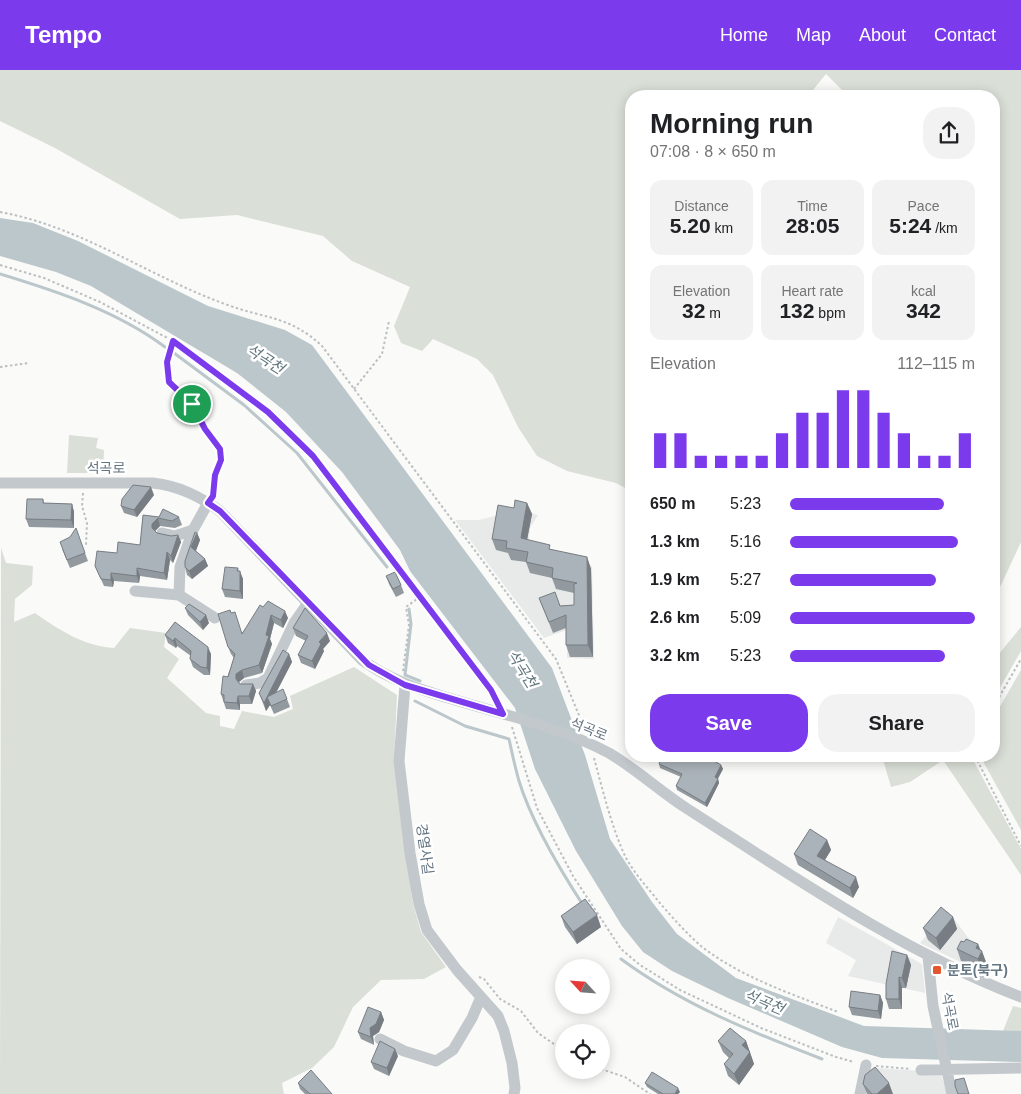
<!DOCTYPE html>
<html lang="en">
<head>
<meta charset="utf-8">
<style>
	:root { --surface:#fff; --page:#f2f2f2; --text:#202124; --muted:#757577; --accent:#7c3aed }
	body { margin:0; font-family:Helvetica,"Noto Sans KR",sans-serif; background:var(--page); color:var(--text); height:100vh; display:flex; flex-direction:column; font-size:19px; white-space:nowrap }
	* { box-sizing:border-box; margin:0 }
	p { font-size:16px; color:var(--muted) }
	.icon { flex:none; width:28px; height:28px; fill:none; stroke:currentColor; stroke-width:2; stroke-linecap:round; stroke-linejoin:round }
	.map { position:relative; flex:1; overflow:hidden }
	.panel { position:absolute; left:625px; top:20px; width:375px; height:672px; display:flex; flex-direction:column; background:var(--surface); border-radius:20px; box-shadow:0 2px 12px #0003 }
	.panel>* { flex:none }
	.needle { width:32px; rotate:296deg }
	.buttons { position:absolute; left:555px; top:889px; display:grid; gap:10px }
	.buttons a { display:grid; place-items:center; width:55px; height:55px; border-radius:50%; background:var(--surface); box-shadow:0 2px 12px #0003; font-size:25px }
	.pin { position:absolute; display:grid; place-items:center; width:42px; height:42px; color:#fff; margin:-21px; border:2px solid #fff; border-radius:50%; box-shadow:0 1px 5px #0007 }
	.round { display:grid; place-items:center; flex:none; width:52px; height:52px; border-radius:20px; background:var(--page) }
	.summary { display:flex; align-items:center; justify-content:space-between; height:85px; padding:0 25px }
	h1 { font-size:28px; font-weight:700; line-height:38px }
	.figures { display:grid; grid-template-columns:repeat(3,1fr); gap:8px; height:85px; padding:5px 25px }
	.figures div { display:grid; align-content:center; border-radius:12px; background:var(--page); text-align:center }
	.figures b { font-size:21px; font-weight:700 }
	.figures small { font-size:14px; font-weight:400 }
	.figures p { font-size:14px }
	.chart { height:140px; padding:10px 25px }
	.chart p { display:flex; justify-content:space-between }
	.chart svg { width:100%; height:90px; margin-top:5px; stroke:var(--accent); stroke-width:6 }
	.button { display:flex; gap:10px; margin-top:auto; padding:10px 25px }
	.button a { flex:1; height:58px; border-radius:20px; background:var(--accent); color:#fff; font-size:20px; font-weight:700; line-height:58px; text-align:center }
	.button a+a { background:var(--page); color:var(--text) }
	ul { padding:0 25px; list-style:none; font-size:16px }
	li { display:grid; grid-template-columns:80px 60px 1fr; align-items:center; height:38px }
	li i { height:12px; border-radius:6px; background:var(--accent) }
	header { display:flex; align-items:center; gap:30px; box-sizing:border-box; height:70px; padding:0 25px; background:var(--accent); color:#fff }
	header strong { font-size:24px }
	nav { display:flex; gap:28px; margin-inline-start:auto; font-size:18px }
	.map>svg:first-child { display:block }
	.built { fill:#e8e9e9 }
	.green { fill:#dadfd7 }
	.water { fill:#bbc7cb }
	.lines { fill:none; stroke-linecap:round; stroke-linejoin:round }
	.stream { stroke:#bbc7cb; stroke-width:3 }
	.path { stroke:#bbbfc2; stroke-width:2; stroke-dasharray:2.5 2.5; stroke-linecap:butt }
	.minor { stroke:#c3c8cc; stroke-width:11 }
	.wall { fill:#929a9f }
	.shaded-wall { fill:#777d82 }
	.building { fill:#aab3b9; stroke:#777d82 }
	.route-casing { stroke:#fff; stroke-width:10 }
	.route { stroke:#7c3aed; stroke-width:6 }
	.poi-dot { fill:#e4572e; stroke:#fff; stroke-width:2 }
	.labels { text-anchor:middle; stroke-width:5; stroke-linejoin:round; paint-order:stroke }
	.street-label { font-size:14px; fill:#657683; stroke:#fff }
	.poi-label { font-size:14px; font-weight:bold; fill:#657683; stroke:#fff; text-anchor:start }
	.water-label { font-size:15px; font-style:italic; fill:#60757c; stroke:#fff }
</style>
</head>
<body>
<header>
<strong>Tempo</strong>
<nav><a>Home</a><a>Map</a><a>About</a><a>Contact</a></nav>
</header>
<div class="map">
<svg width="1021" height="1024" viewBox="0 0 1021 1024">
	<rect width="100%" height="100%" fill="#fafaf8"/>
	<path class="built" d="M519,440L538,445L530,458L528,478L555,484L592,496L594,589L567,588V560L544,568L455,450H479Z
		M948,841L989,895L986,904L920,873Z
		M838,847L922,894L925,923L848,906L856,890L826,873Z
		M876,998L936,1002L941,1005L948,1024H862L870,999Z"/>
	<path class="green" d="M0,0H1021V472L994,530V26H848L826,4L808,26H631V421L616,413L567,401L537,386L518,357L493,305L477,289L433,269L422,281L401,273L394,256L410,217L352,191L323,166L237,145L180,149L55,78L0,51Z
		M69,365L98,368L96,378L104,380L103,403H67Z
		M1,478L6,493L33,496L32,515L15,529L14,552L35,543C57,559 86,577 114,578L130,558L166,563L164,577L179,589L167,608L206,643L220,646V656L234,659L242,641L274,647L293,639L290,626L354,597L397,625L394,690L413,834L421,862L446,897L424,909L381,910L353,937L334,977L312,998L282,1013L284,1024H0Z
		M1021,557V581L994,628V590Z
		M1021,600V760L980,686H994V647Z
		M882,686H971L1021,779V805L943,690L910,712L891,717Z
		M1013,936L1021,938V961H1003Z"/>
	<path class="water" d="M0,148L33,153L78,171L208,236L285,260L312,275L552,598L585,685L610,769L652,832L677,864L736,908L864,956L1021,961V992L882,988L842,977L728,928L672,901L643,882L622,856L576,781L535,699L515,638L410,501L400,480L342,402L286,342L237,303L91,216L56,202L0,186Z"/>
	<g class="lines">
		<path class="stream" d="M0,204C56,221 117,241 165,277
			M174,283L244,335L297,383L387,497
			M409,539L411,554L405,605L420,611
			M415,631L465,656L509,669C512,683 515,697 519,711C532,753 559,798 583,835
			M621,889C682,934 751,962 822,989"/>
		<path class="path" d="M0,142C82,157 148,206 225,234C264,249 289,245 322,276L556,589L585,660
			M0,195L44,208L100,232L173,271L268,342L313,386L421,526L496,630
			M173,271L167,292L169,312L192,334L205,359L221,379V390L215,405L214,423
			M0,297L29,293
			M354,319L382,284L389,251
			M83,423L82,436L87,453L86,475
			M403,601L409,555L406,537L421,526
			M994,636L1021,589
			M512,657L537,738L573,806L621,879L640,895L680,920L761,958L836,987L854,992
			M975,686L1021,776
			M594,688C603,721 611,755 625,786C633,802 648,818 659,832C672,847 686,863 701,876C740,907 792,924 838,942
			M479,907L484,909L500,929L521,941L538,963L564,981
			M876,996L911,999
			M601,999L625,1007L650,1024"/>
		<path class="minor" d="M0,413H153C179,416 199,426 220,441L362,590C391,611 422,620 455,630C506,645 562,658 609,683C636,699 660,721 686,738C794,807 901,881 1021,927
			M162,463L175,466L193,460
			M135,521L179,525L215,548
			M179,525L180,497L193,460L208,433
			M246,615L260,613L268,608L294,553L308,533
			M405,615L399,691L410,783L419,834L427,860L457,900L498,946L504,961L512,993L515,1018L514,1024
			M928,887L933,936L952,1024
			M380,969L404,981L436,991L453,980L472,948L481,927
			M921,1000L1021,998
			M860,1024L866,995"/>
	</g>
	<path class="wall" d="M154,425L137,447L124,443L121,436Z
		M43,429L44,433L72,434L74,442V458L29,457L26,449Z
		M527,433L532,444L527,470L552,480L587,487L591,499L593,587H570L566,575V558L553,563L539,528L560,536L574,535V523L556,519L552,508L530,503L526,492L511,490L508,483L496,480L492,469L514,438Z
		M143,445L159,447H179L182,455L175,458L160,456L155,461L157,463L171,466L178,465L181,472L173,493L170,490L167,510L140,506L139,513L114,511L113,517L104,516L95,496L117,483L140,475Z
		M197,463L200,470L196,481L205,489L208,496L192,509L187,505L185,497Z
		M62,479L85,483L88,491L70,498Z
		M239,501L243,509V529L225,527L222,519Z
		M386,506L401,515L404,523L396,527L389,514Z
		M263,537L288,548L283,558L274,553L270,569L272,574L262,603L244,608L239,612L240,614H253L256,621L252,634H240V640L226,639L221,624L234,588L231,584L228,577L242,563Z
		M185,538L209,553L203,560L188,545Z
		M175,552L211,584L210,605H204L193,597L190,589L191,586L177,576L176,578L168,573L165,565Z
		M293,558L330,571L323,579L324,581L315,599L301,593L298,585L306,571L296,566Z
		M289,584L292,592L276,623L287,629L290,637L274,644L270,635L266,641L259,623Z
		M659,694L721,695L723,699L718,709L719,713L707,737L677,720L676,716L681,707L660,698Z
		M827,770L831,780L825,790L859,817L853,828L798,795L794,784Z
		M561,846L601,857L577,874L565,857Z
		M953,847L957,859L940,880L928,870L923,858Z
		M964,872L978,874L986,892L982,901L961,891L957,879Z
		M907,885L911,895L906,918H902V939H889L886,929Z
		M880,925L883,933L881,949L852,945L849,937Z
		M381,942L384,950L379,962L373,966L374,975L361,969L358,962Z
		M718,971H746L754,994L739,1015L728,1006L724,994L729,988L723,982Z
		M398,986L389,1006L374,999L371,992Z
		M298,1013L332,1024H305L300,1019Z
		M645,1013L680,1022L678,1024H658L647,1017Z
		M863,1014L893,1024H867Z"/>
	<path class="shaded-wall" d="M151,417L154,425L137,447L134,440Z
		M527,433L532,444L525,480L521,468Z
		M72,434L74,442V458L71,450Z
		M158,448L160,456L155,461L152,458V454Z
		M197,463L200,470L194,485L191,477Z
		M178,465L181,472L173,493L171,486Z
		M167,482L170,490L167,510L164,503Z
		M587,487L591,499L593,587L588,575Z
		M205,489L208,496L192,509L189,501Z
		M137,498L140,506L139,513L137,506Z
		M238,498L240,505V501L243,509V529L240,521Z
		M111,503L114,511L113,517L111,510Z
		M285,541L288,548L283,558L281,550Z
		M206,545L209,553L203,560L200,552Z
		M271,545L274,553L270,569L272,574L262,603L259,595Z
		M327,563L330,571L323,579L324,581L315,599L312,591L319,572Z
		M175,568L177,576L176,578L173,571Z
		M208,577L211,584L210,605L207,598Z
		M289,584L292,592L270,634L267,627L270,635L266,641L264,633Z
		M242,600L244,608L239,612V617L236,609V604Z
		M253,614L256,621L252,634L249,626Z
		M238,626L240,634V640L237,633Z
		M721,695L723,699L716,711L715,707Z
		M718,709L719,713L707,737L705,733Z
		M827,770L831,780L821,796L817,786Z
		M856,807L859,817L853,828L850,818Z
		M597,845L601,857L577,874L573,862Z
		M953,847L957,859L940,880L936,868Z
		M978,874L981,883L982,881L986,892L982,901L978,889L976,878Z
		M907,885L911,895L906,918L902,908Z
		M899,907L902,918V939L899,929Z
		M880,925L883,933L881,949L878,941Z
		M381,942L384,950L379,962L373,966L374,975L371,967L370,958Z
		M746,971L754,994L739,1015L734,1004L742,975Z
		M395,979L398,986L389,1006L387,998Z
		M889,1013L893,1024H877Z
		M678,1018L680,1022L678,1024H675Z"/>
	<path class="building" d="M133,415L151,417L134,440L121,436L122,429Z
		M27,429H43V433L72,434L71,450L26,449Z
		M515,430L527,433L521,468L550,475L549,479L587,487L588,575H566V545L549,552L539,528L555,522L560,536L574,535V514L577,513L552,508L553,498L526,492L528,482L506,478L507,471L492,469L498,435L514,438Z
		M163,439L179,447L172,451L158,448L152,454V458L157,463L171,466L178,465L171,486L167,482L164,503L137,498V506L111,503V510L101,509L95,496L97,481L117,483L118,472L140,475L143,445L159,447Z
		M76,458L85,483L67,490L60,472L70,467Z
		M195,462L197,463L191,477L205,489L189,501L185,497V491Z
		M225,497L238,498L237,501H240V521L222,519Z
		M395,502L401,515L393,519L386,506Z
		M268,531L285,541L281,550L271,545L266,565L269,566L259,595L242,600L236,604V609L240,614H253L249,626H238L237,633L224,632V625L221,624L223,606L228,607L235,584L228,577L218,544L230,540L231,543L235,542L242,564L260,535L263,537Z
		M189,534L206,545L200,552L185,538Z
		M305,538L327,563L319,572L321,574L312,591L298,585L308,566L293,558Z
		M175,552L208,577L207,598L201,597L190,589L191,581L175,568L173,571L165,565Z
		M283,580L289,584L264,633L259,623Z
		M283,619L287,629L271,636L267,627Z
		M662,686H706L721,695L715,707L718,709L705,733L676,716L682,704L659,694Z
		M810,759L827,770L817,786L856,807L850,818L794,784Z
		M585,829L597,845L573,862L561,846Z
		M941,837L953,847L936,868L923,858Z
		M966,869L978,874L976,878L982,881L978,889L957,879L961,871L964,872Z
		M892,881L907,885L902,908L899,907V929H886V914Z
		M851,921L880,925L878,941L849,937Z
		M368,937L381,942L376,954L370,958L371,967L358,962Z
		M730,958L746,971L742,975L750,982L734,1004L724,994L733,984L718,971Z
		M380,971L395,979L387,998L371,992Z
		M875,997L889,1013L877,1024H872L863,1014L865,1005Z
		M311,1000L332,1024H310L298,1013Z
		M652,1002L678,1018L675,1024H663L645,1013Z
		M964,1008L969,1024H958L955,1016V1010Z"/>
	<g class="lines">
		<g class="route-casing">
			<path id="route" d="M173,271L268,342L313,386L491,620L503,644L405,615L369,595L220,441L208,433L213,426L215,405L221,390L220,379L205,359L192,334L169,312L167,292Z"/>
		</g>
		<use href="#route" class="route"/>
	</g>
	<rect class="poi-dot" x="932" y="895" width="10" height="10" rx="2.5"/>
	<g class="labels">
		<g class="street-label">
			<text x="106" y="403">석곡로</text>
			<text transform="translate(589 659) rotate(22)" y="5">석곡로</text>
			<text transform="translate(425 779) rotate(82)" y="5">경열사길</text>
			<text transform="translate(950 941) rotate(79)" y="5">석곡로</text>
		</g>
		<g class="poi-label">
			<text x="947" y="905">분토(북구)</text>
		</g>
		<g class="water-label">
			<text transform="translate(265 289) rotate(33)" y="5">석곡천</text>
			<text transform="translate(522 599) rotate(58)" y="5">석곡천</text>
			<text transform="translate(764 932) rotate(23)" y="5">석곡천</text>
		</g>
	</g>
</svg>
<div class="buttons">
<a><svg class="needle" viewBox="-14 -14 28 28"><path d="M0-13l5 13h-10z" fill="#e53935"/><path d="M0 13l5-13h-10z" fill="#757577"/></svg></a>
<a><svg class="icon" aria-label="locate" viewBox="0 0 24 24"><circle cx="12" cy="12" r="6"/><path d="M12 2v4M12 18v4M2 12h4M18 12h4"/></svg></a>
</div>
<div class="pin" style="left:192px;top:334px;background:#1e9e55"><svg class="icon" aria-label="arrive" viewBox="0 0 24 24"><path d="M6 21V4h12l-3 4 3 4H6"/></svg></div>
<section class="panel">
<div class="summary"><div><h1>Morning run</h1><p>07:08 · 8 × 650 m</p></div><a class="round"><svg class="icon" aria-label="share" viewBox="0 0 24 24"><path d="M12 15V3M7 8l5-5 5 5M5 13v7h14v-7"/></svg></a></div>
<div class="figures">
<div><p>Distance</p><b>5.20<small> km</small></b></div>
<div><p>Time</p><b>28:05</b></div>
<div><p>Pace</p><b>5:24<small> /km</small></b></div>
</div>
<div class="figures">
<div><p>Elevation</p><b>32<small> m</small></b></div>
<div><p>Heart rate</p><b>132<small> bpm</small></b></div>
<div><p>kcal</p><b>342</b></div>
</div>
<div class="chart"><p><span>Elevation</span>112–115 m</p>
<svg viewBox="0 0 160 44" preserveAspectRatio="none"><path d="M5 44V27M15 44V27M25 44V38M35 44V38M45 44V38M55 44V38M65 44V27M75 44V17M85 44V17M95 44V6M105 44V6M115 44V17M125 44V27M135 44V38M145 44V38M155 44V27"/></svg>
</div>
<ul>
<li><b>650 m</b>5:23<i style="width:83%"></i></li>
<li><b>1.3 km</b>5:16<i style="width:91%"></i></li>
<li><b>1.9 km</b>5:27<i style="width:79%"></i></li>
<li><b>2.6 km</b>5:09<i style="width:100%"></i></li>
<li><b>3.2 km</b>5:23<i style="width:84%"></i></li>
</ul>
<div class="button"><a>Save</a><a>Share</a></div>
</section>
</div>
</body>
</html>
